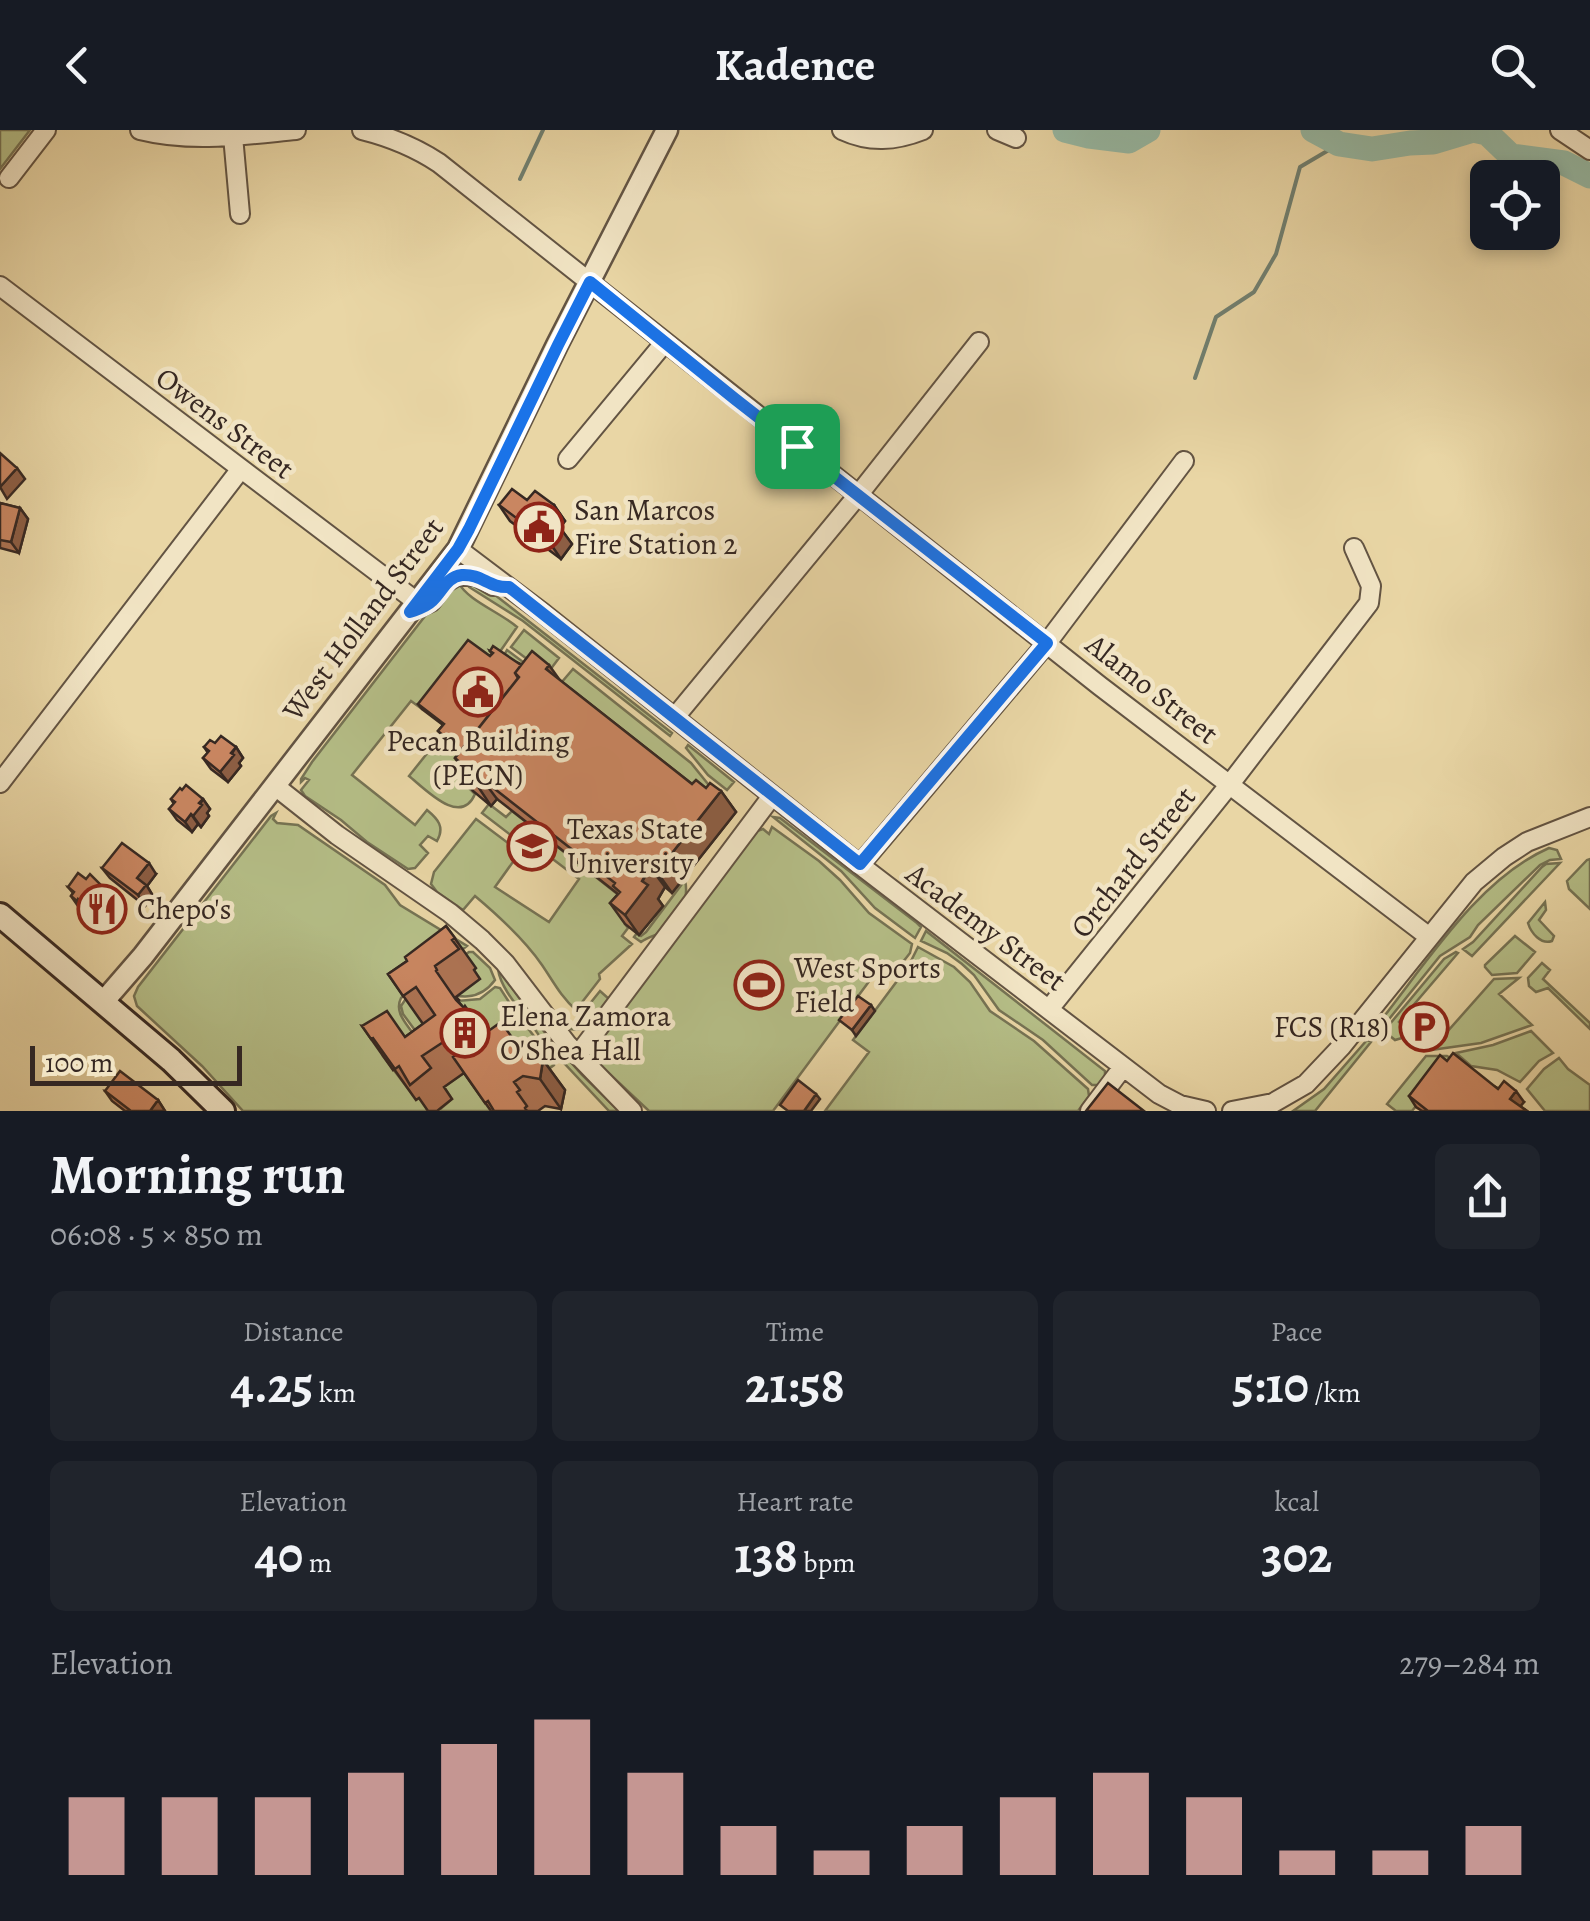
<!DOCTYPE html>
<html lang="en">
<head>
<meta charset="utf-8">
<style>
	:root { --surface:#171b24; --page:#20242c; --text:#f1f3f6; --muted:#9ea1a6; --accent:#c59692 }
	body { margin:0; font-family:Alegreya,serif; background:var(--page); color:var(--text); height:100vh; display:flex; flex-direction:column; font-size:38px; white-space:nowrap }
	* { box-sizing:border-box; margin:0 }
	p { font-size:32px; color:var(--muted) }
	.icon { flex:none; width:55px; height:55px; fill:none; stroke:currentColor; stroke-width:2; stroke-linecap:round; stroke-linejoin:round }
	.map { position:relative; height:981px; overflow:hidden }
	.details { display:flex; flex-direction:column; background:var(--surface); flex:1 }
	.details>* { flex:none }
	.controls { position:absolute; left:1470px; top:30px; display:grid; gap:20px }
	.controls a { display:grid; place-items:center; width:90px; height:90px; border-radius:15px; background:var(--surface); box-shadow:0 5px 15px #0003; font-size:50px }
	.scale { position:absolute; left:30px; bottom:25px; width:212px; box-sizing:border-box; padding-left:10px; border:5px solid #362822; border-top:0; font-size:28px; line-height:35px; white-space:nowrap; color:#362822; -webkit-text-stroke:8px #f1e4c4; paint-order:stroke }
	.pin { position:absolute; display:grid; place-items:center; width:85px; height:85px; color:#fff; margin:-42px; border-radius:20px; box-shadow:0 5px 15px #0006 }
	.round { display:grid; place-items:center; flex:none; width:105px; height:105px; border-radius:15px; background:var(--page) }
	.summary { display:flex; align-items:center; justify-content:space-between; height:170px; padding:0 50px }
	h1 { font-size:55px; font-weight:700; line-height:75px }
	.figures { display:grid; grid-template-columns:repeat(3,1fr); gap:15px; height:170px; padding:10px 50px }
	.figures div { display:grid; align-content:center; border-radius:15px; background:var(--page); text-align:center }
	.figures b { font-size:50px; font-weight:700 }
	.figures small { font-size:28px; font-weight:400 }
	.figures p { font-size:28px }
	.chart { height:280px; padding:20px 50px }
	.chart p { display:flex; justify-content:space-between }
	.chart svg { width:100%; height:180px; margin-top:10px; stroke:var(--accent); stroke-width:6 }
	header { display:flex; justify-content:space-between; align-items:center; height:130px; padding:0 50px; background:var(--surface); font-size:45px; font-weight:700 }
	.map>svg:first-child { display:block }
	.green { fill:#b5be87; stroke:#767354; stroke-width:2.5 }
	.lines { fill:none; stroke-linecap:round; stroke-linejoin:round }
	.stream { stroke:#707f70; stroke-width:4 }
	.river { stroke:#97b9a4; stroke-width:25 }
	.minor-casing { stroke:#635443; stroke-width:22 }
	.tertiary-casing { stroke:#635443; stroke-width:25 }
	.secondary-casing { stroke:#362822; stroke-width:28 }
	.minor { stroke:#f1e4c4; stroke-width:18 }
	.tertiary { stroke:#f1e4c4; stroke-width:20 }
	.secondary { stroke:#f1e4c4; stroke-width:22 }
	.wall { fill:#ad7353; stroke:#362822; stroke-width:2.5 }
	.shaded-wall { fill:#8d5e44; stroke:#362822; stroke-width:2.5 }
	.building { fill:#c98661; stroke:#362822; stroke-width:2.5 }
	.route-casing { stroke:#fff; stroke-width:20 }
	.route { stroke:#1a73e8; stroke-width:12 }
	.labels { text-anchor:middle; stroke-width:9; stroke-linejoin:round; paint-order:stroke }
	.street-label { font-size:30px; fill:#362822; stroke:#f1e4c4 }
	.poi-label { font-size:30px; fill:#362822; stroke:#f1e4c4; text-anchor:start }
</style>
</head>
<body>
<header><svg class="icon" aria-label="back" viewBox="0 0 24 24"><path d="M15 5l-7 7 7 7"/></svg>Kadence<svg class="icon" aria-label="search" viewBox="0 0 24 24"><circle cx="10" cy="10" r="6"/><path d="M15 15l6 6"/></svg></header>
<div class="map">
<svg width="1590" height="981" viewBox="0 0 1590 981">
	<rect width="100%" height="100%" fill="#e9d6a5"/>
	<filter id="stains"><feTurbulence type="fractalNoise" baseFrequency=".002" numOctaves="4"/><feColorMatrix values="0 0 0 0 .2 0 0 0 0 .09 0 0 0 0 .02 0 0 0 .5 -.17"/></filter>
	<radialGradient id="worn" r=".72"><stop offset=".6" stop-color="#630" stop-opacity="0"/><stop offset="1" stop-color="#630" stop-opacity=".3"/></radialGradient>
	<path class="green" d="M0,0H30L0,39Z
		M466,451L486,458L672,603L670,606L523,491L469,457Z
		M458,452C468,471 500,482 517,497L499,523L422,579L411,571L352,645L415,695L427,680C438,689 445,697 437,711L428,706L420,715L428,723L415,738L408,739L367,712L341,690L305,666L301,660L309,650L305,648L301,652V649L312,632L446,459Z
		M524,500L559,528L547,544L511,517Z
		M507,520L543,547L466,655L475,664C461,697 426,660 409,646L441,606L451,614Z
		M573,539L691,633L712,659L715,674L561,553Z
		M688,615L734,652L727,660L708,645L686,618Z
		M489,674L506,687L512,681L630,774L634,783L625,794L628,798L622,806L632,814L599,844L600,849L576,880C561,867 553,851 542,835C524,809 500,787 475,766L463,780L437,762L431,754L434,742L476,689L520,722L495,757L549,792L579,749L529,711L525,716L482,683Z
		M276,683L273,689L277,693L298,695L385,755L400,775L467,816L401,868C394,882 406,893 414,905L417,903L403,884L401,876L409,864L469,822H473L490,838L495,850C476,876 452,865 424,859L457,916L427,937L397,917L383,926L416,969L420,967L428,981H243L202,936L137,876L134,866L138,857L271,686Z
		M773,687L780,688L917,793L921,797L915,808L875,778L841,741Z
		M772,697L819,731L840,750L869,783L912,814L910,823L899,837L890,836L878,844L876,842L773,981H649L600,935L595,924L599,911L757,701L763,699L769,704Z
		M1549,718L1557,720L1561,729L1550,730L1540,735L1478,795L1470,807L1440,826L1381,899L1378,894C1426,834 1478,749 1549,718Z
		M1590,729V779L1569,759L1567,751L1587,730Z
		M1560,733L1472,826L1463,819L1473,812L1542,737L1546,734Z
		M685,750C689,768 681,791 664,801C657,805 648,807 641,812L634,807L637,803L641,806L646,802Z
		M1545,772L1546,780L1539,790L1554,806L1552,811C1541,815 1531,803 1528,793Z
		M926,801L1105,941V948L1100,955H1092L1043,910L999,880L974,845L962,834L947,823L921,811Z
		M1515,806L1535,822L1517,843L1492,845L1485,837V835Z
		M918,817L954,837L970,852L990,881L1034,911L1088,959L1089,966L1078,981H825L869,922L853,910L909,835Z
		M1456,822L1458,823L1399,892L1410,902L1409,906L1395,910L1384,901L1444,829Z
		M1542,833L1550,840L1543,849L1590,893V899L1548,858L1536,862L1529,856L1528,848Z
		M498,839L548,907L546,909L540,907C527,886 501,862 498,839Z
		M1519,848L1499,864L1532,895L1481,913L1431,920L1494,849Z
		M495,857L500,858L516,883L554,932V935L539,946L509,933L457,871L480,869Z
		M600,861L609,869C598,886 590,905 567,898L576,891Z
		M1531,901L1553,923L1539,931L1520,952L1497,940L1471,936L1456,923L1493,915Z
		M1367,910L1371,912L1315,981H1293L1324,959Z
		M552,911L582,945L619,981H609L549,917V913Z
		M1426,926H1447L1460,934L1447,937L1412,981H1396L1387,974Z
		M1559,928L1568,939L1590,955V981H1545L1527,959L1544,939Z
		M475,935L491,981H438L452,969L444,957Z"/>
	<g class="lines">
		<path class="stream" d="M520,49L543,0
			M1195,248L1216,187L1254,162L1276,124L1300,37L1339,14"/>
		<path class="river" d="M1065,0L1089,6L1129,11L1148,0
			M1313,0L1339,14L1372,19L1410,13L1433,12L1473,0L1487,3L1511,26L1564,33L1590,46"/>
		<g class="minor-casing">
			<path id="minor" d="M140,0C192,13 244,5 296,0
				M362,0C390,7 415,17 439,33L1100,556L1428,806
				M842,0C870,13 895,11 923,0
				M997,0L1016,8
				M1560,0L1590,20
				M233,6L240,84
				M9,48L46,0
				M0,156L417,472
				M568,329L665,212
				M458,419L543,483L860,735L1159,964L1180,975L1206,981
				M411,481L431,472L445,453L457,446H476L493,456
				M675,587L859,364L979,212
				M0,653L240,340
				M275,656L337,705L450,783L482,810L505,833L567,914L632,981
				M860,735L1047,513L1184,331
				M1049,879L1230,654L1369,473L1371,456L1354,418
				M578,925L772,666
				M1090,981L1123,937
				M1232,981L1273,973L1306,954L1341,917L1474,752L1504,727L1527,712L1590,687"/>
		</g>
		<g class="tertiary-casing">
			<path id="tertiary" d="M104,871L143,826L458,419L557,215L667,0"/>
		</g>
		<g class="secondary-casing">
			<path id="secondary" d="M0,785L171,930L223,981"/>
		</g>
		<use href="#minor" class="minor"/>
		<use href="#tertiary" class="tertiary"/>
		<use href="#secondary" class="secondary"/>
	</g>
	<path class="wall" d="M527,370L554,375L565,391L560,398L572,414L561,429L510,391L499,375Z
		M0,373L20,378L28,389L19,423L0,418Z
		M490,521L561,551L692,654L721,661L736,682L672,763L665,757L658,769L663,776L639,805L625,794L610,773L618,764L497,669L491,676L473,661L458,640L461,637L455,628L457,625L448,618L444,613L446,610L438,601L443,595L422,579L418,574L490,526L492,524Z
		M215,613L236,617L243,628L239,633L241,636L228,652L211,639L203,628L208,623L204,617Z
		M182,660L203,669L210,679L207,683L209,686L201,697L198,694L192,702L177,690L169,679L174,674L171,669Z
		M102,738L156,744L147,756L153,766L145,776L110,748Z
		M68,757L111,765L122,781L108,799L89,784L88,787L82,782L71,766L73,763Z
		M446,796L476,838L474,840L480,849L456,867L459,870L458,871L479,896L487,902L526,927L543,930L565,960L561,979L545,976L538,981H491L464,943L444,957L452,969L437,981H428L419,968L416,970L394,939L393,940L362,896L405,907L423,894L388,844L407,831Z
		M1447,931L1524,972L1520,976L1527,981H1422L1416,977L1409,966Z
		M105,961L158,970L165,981H125L112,971Z"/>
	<path class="shaded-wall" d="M17,338L25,349L7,369L0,357Z
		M554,375L565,391L556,402L545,386Z
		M20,378L28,389L19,423L11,412Z
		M561,399L572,414L561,429L550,413Z
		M549,535L564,556L546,539Z
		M236,617L243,628L239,633L241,636L228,652L220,642Z
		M482,649L497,669L491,676L477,655Z
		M721,661L736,682L672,763L657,742Z
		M203,669L210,679L207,683L209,686L201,697L193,686Z
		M191,684L198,694L192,702L185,692Z
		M149,733L156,744L147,756L153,766L145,776L138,765L137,748Z
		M650,737L665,757L658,769L663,776L639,805L625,785Z
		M111,765L122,781L108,799L97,783Z
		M78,769L89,784L88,787L77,771Z
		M871,875L875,881L856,906L852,900Z
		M543,930L565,960L561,979L540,949Z
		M1516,961L1524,972L1518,979L1510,969Z
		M816,964L820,969L811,981H804Z
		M158,970L165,981H150Z"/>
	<path class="building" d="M0,323L17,338L0,357Z
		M512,359L527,370L535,361L554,375L545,386L561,399L550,413L499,375Z
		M0,373L20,378L11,412L0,410Z
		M468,510L490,526L493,523L490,521L493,516L521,535L515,543L518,548L458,624L444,613L447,609L438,601L444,594L418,574Z
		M532,521L549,535L546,539L692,654L696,650L706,658L710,653L721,661L657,742L650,737L642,751L648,755L625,785L610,773L620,762L613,756L615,753L482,649L477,655L458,640L463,635L455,628L519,547L515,543Z
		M221,606L236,617L231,623L234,625L220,642L203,628L209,621L204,617L210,610L215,613Z
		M186,655L203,669L199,673L202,675L193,686L191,684L185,692L169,679L175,672L171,669L180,658L182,660Z
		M122,713L149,733L137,748L146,755L138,765L102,738Z
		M78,743L86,749L90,744L111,765L97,783L78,769L77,771L71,766L74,762L68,757Z
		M446,796L455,808L452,810L459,819L435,836L437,840L436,841L456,870L464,878L465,876L479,896L481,894L487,902L501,892L526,927L543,930L540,949L523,946L514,952L520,960L517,962L527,976L525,978L527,981H494L488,971L485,973L453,927L464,919L454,905L422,926L431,938L410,955L399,936L395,939L373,908L371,909L362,896L387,881L405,907L435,885L416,857L403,866L388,844L407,831L405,827Z
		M858,866L871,875L852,900L839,890Z
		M1453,923L1498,959L1504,951L1516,961L1510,969L1527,981H1428L1409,966L1440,925L1447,931Z
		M120,941L158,970L150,981H131L105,961Z
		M798,950L816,964L804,981H788L780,975Z
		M1108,953L1144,981H1086Z"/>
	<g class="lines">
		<g class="route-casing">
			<path id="route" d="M590,152L735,269L1047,513L860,734L509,457C489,458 482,444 462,445C446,447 443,461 432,471C426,477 418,479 410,482L458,419L469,399L558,215Z"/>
		</g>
		<use href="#route" class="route"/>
	</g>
	<defs>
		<g id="civic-ring" transform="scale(2.5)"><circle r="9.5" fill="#f1e4c4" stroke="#8f2418" stroke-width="1.5"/><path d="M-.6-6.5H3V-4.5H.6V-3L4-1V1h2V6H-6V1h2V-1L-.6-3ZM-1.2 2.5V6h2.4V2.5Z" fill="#8f2418"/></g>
		<g id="university-ring" transform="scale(2.5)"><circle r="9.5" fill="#f1e4c4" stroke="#8f2418" stroke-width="1.5"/><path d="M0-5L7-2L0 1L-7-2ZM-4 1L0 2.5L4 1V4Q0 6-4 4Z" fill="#8f2418"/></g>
		<g id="restaurant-ring" transform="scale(2.5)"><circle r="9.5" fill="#f1e4c4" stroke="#8f2418" stroke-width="1.5"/><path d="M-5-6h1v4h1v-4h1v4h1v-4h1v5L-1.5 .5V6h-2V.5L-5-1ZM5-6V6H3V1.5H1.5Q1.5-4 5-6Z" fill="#8f2418"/></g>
		<g id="stadium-ring" transform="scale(2.5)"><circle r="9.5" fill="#f1e4c4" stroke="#8f2418" stroke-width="1.5"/><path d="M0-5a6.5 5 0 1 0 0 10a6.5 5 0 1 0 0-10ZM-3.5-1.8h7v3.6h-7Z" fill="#8f2418"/></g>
		<g id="parking-ring" transform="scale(2.5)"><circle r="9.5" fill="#f1e4c4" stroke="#8f2418" stroke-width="1.5"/><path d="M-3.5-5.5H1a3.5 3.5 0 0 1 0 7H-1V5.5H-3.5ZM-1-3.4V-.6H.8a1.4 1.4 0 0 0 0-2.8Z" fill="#8f2418"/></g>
		<g id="building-ring" transform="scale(2.5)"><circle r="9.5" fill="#f1e4c4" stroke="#8f2418" stroke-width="1.5"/><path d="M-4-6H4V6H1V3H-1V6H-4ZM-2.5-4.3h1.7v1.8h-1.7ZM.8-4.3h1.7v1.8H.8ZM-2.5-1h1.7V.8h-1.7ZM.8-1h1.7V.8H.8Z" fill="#8f2418"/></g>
	</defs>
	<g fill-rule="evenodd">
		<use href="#civic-ring" x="539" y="397"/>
		<use href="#civic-ring" x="478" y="562"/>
		<use href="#university-ring" x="532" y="716"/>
		<use href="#restaurant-ring" x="102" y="779"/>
		<use href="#stadium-ring" x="759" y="855"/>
		<use href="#parking-ring" x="1424" y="897"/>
		<use href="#building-ring" x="465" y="903"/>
	</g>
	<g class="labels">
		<g class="street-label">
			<text transform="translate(225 293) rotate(37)" y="10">Owens Street</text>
			<text transform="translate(363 489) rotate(-53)" y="10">West Holland Street</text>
			<text transform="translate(1152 559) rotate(38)" y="10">Alamo Street</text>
			<text transform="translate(1133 732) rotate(-52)" y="10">Orchard Street</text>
			<text transform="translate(986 797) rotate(37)" y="10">Academy Street</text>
		</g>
		<g class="poi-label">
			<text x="574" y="390">San Marcos<tspan x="574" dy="34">Fire Station 2</tspan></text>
			<text x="478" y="621" text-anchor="middle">Pecan Building<tspan x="478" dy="34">(PECN)</tspan></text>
			<text x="567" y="709">Texas State<tspan x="567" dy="34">University</tspan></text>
			<text x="137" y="789">Chepo's</text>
			<text x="794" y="848">West Sports<tspan x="794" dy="34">Field</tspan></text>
			<text x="500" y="896">Elena Zamora<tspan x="500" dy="34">O'Shea Hall</tspan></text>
			<text x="1389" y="907" text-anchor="end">FCS (R18)</text>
		</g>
	</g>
	<rect width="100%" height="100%" filter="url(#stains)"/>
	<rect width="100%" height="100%" fill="url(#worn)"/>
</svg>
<div class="controls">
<a><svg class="icon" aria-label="locate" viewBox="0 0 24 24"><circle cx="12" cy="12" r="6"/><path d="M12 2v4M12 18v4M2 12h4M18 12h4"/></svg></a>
</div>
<div class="scale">100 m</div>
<div class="pin" style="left:797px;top:316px;background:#1e9e55"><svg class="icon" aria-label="arrive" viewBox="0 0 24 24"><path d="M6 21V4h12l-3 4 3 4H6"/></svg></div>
</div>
<section class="details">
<div class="summary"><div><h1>Morning run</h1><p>06:08 · 5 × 850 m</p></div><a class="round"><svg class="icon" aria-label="share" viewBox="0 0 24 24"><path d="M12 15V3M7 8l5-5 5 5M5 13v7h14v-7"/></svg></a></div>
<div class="figures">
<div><p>Distance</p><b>4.25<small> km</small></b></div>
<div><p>Time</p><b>21:58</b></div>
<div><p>Pace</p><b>5:10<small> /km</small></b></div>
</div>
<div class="figures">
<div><p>Elevation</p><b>40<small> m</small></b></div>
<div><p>Heart rate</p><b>138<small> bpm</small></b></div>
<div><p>kcal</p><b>302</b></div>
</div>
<div class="chart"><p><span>Elevation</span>279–284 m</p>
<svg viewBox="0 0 160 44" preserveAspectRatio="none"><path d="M5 44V25M15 44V25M25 44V25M35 44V19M45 44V12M55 44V6M65 44V19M75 44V32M85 44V38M95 44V32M105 44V25M115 44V19M125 44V25M135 44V38M145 44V38M155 44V32"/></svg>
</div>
</section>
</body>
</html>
